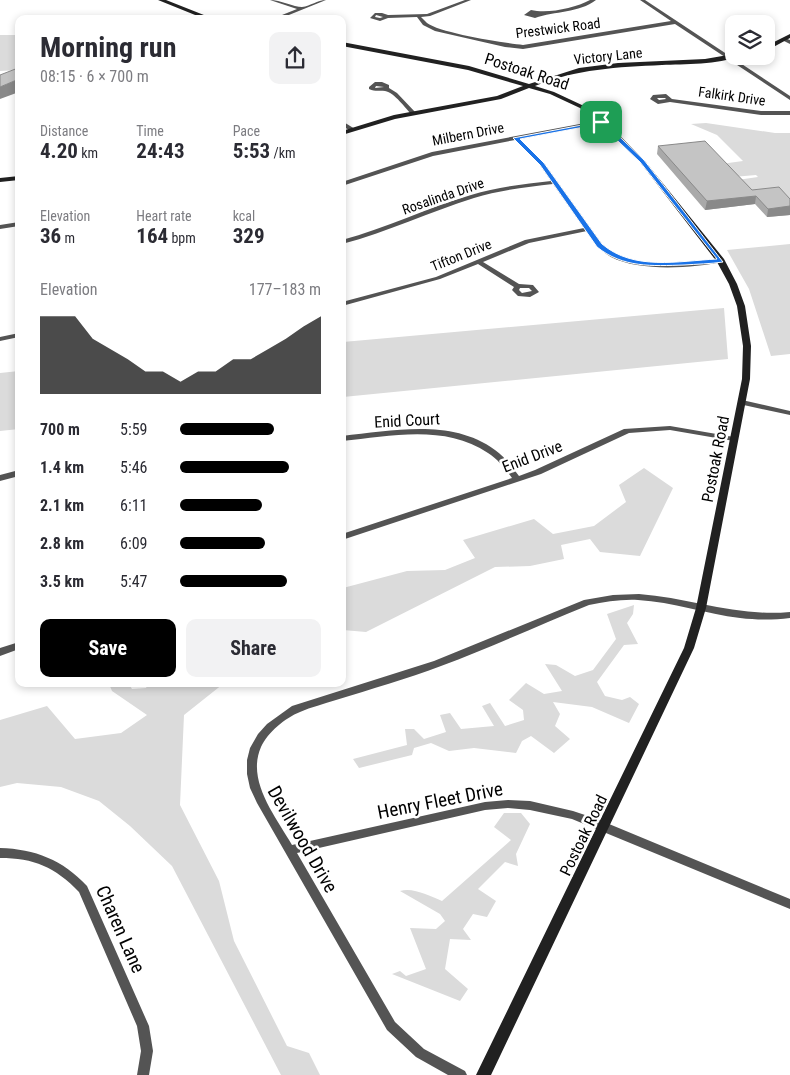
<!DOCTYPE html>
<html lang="en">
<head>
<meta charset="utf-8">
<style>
	:root { --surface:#fff; --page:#f2f2f3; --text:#2b2b33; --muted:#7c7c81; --accent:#000 }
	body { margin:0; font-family:"Roboto Condensed",sans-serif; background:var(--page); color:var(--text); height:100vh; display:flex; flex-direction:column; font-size:19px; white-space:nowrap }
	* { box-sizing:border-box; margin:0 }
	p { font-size:16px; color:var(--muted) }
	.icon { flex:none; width:28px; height:28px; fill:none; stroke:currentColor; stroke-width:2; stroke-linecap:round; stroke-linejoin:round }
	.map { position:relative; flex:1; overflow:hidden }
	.side { position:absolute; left:15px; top:15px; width:331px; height:672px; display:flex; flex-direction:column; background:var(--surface); border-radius:10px; box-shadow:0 2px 8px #0003 }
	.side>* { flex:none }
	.controls { position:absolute; left:725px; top:15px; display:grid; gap:10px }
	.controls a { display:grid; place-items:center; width:50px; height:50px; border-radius:10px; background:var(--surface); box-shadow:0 2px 8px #0003; font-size:25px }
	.pin { position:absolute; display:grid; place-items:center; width:42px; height:42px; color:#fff; margin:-21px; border-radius:10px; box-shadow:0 2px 8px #0006 }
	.round { display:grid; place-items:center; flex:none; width:52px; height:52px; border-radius:10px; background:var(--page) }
	.headline { display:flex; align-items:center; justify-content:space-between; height:85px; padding:0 25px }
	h1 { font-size:28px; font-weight:700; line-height:38px }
	.figures { display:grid; grid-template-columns:repeat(3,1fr); gap:8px; height:85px; padding:5px 25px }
	.figures div { display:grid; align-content:center }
	.figures b { font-size:21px; font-weight:700 }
	.figures small { font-size:14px; font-weight:400 }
	.figures p { font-size:14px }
	.chart { height:140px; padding:10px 25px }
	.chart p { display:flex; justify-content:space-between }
	.chart svg { width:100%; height:90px; margin-top:5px; fill:var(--accent); opacity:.7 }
	.action { display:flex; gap:10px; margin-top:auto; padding:10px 25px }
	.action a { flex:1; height:58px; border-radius:10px; background:var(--accent); color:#fff; font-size:20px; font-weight:700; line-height:58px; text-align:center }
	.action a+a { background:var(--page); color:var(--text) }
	ul { padding:0 25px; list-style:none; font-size:16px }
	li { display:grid; grid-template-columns:80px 60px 1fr; align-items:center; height:38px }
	li i { height:12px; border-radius:6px; background:var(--accent) }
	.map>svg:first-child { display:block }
	.green { fill:#dbdbdb }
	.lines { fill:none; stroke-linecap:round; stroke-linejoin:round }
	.street { fill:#545454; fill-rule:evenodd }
	.secondary { fill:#212121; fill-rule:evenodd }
	.wall { fill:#a9a9a9 }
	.shaded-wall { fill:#898989 }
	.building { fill:#c4c4c4; stroke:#898989 }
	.route { fill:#1a73e8; stroke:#fff; fill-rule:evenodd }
	.labels { text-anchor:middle; stroke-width:5; stroke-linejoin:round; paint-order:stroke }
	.far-street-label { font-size:14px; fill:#000; stroke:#fff }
	.street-label { font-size:16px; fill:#000; stroke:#fff }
	.near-street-label { font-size:19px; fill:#000; stroke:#fff }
</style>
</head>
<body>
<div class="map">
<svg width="790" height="1075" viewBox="0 0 790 1075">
	<rect width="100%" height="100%" fill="#fff"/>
	<path class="green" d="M0,35H19V70L0,71Z
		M706,123L775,133H790V209L769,196L753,198L737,180L758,177L756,175L733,177L721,164L743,161L717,135L691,124Z
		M790,244V354L771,356L749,289L727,250Z
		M724,308L728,359L343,397V342Z
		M19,371V429L0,431V373Z
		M644,468L673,488L640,556L600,552L590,539L561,545L564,559L530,566L495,567L366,632L343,630V588L407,571L445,570L475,558L463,540L534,519L553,534L594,526L626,502L619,485Z
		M634,605L633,614L627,623L638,644L624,645L597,682L605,696L622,700L630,697L639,704L629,723L592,707L553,702L560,714L555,726L570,739L554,753L531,736L522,741L516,753L474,748L449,751L431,743L414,748L412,755L359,768L353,759L407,745L405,729H414L424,739L446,732L440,715L450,713L461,729L494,726L482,706L490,703L505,726L524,720L523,710L509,700L526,683L544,694L562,691L545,664L556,665L575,676L593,670L616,639L607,614Z
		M109,684H129L132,689L146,688L148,684H223L184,715L180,805L219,881L234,941L287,1046L309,1053L320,1075H281L172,866L130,826L99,801L61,787L17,783L0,787V720L47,706L75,739L121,733L147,715L112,691Z
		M504,813H521L530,824L516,854L518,866L505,862L478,889L496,901L487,917L473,914L463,929L471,940L450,939L445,969L468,989L460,1001L392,974L400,971L406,976L426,969L410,928L436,929L445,921L440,914L400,891C413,887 430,896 442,901L511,840L494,827Z"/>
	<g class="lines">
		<path class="street" d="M270,0C280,0 294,7 302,7C311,6 317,0 326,0L279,19H272L297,9Z
			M465,0H471L430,16L421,17C423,19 425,21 427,23C440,33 504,43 523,45L671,21L640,0H645L790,96V100L675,24L523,49L505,47L435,31L423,25L417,17L388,18L380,21L370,18L375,13H382L388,15L427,14ZM376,15L383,17L380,18L375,17Z
			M590,0H596C579,13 555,11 535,18L524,15L531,10C548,14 575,8 590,0Z
			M785,38L790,40V44L782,40Z
			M375,82H382L389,85V88L397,93L416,113V115H412C405,108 395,93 385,91C379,90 376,92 369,89V87ZM376,86L384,87L375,88Z
			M666,94L672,99L761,111H790V115H761L670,102L658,104L650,99L653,95ZM657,98H665L666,99L659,100Z
			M601,120L604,122L603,123L520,139L544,163L602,244C606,247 610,251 614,253C645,272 688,262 721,259L723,260V262C692,268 640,272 611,257C600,251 594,241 587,231L529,243L483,262L519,284L533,285L539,292L530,297L518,296L512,290L514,287L478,264L440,279L342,306V302L436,277L525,240L584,228L553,184C527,187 499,190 474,198C429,212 388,232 342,244V240C386,228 427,208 471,195C497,187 524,184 551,181L540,165L515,140L433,156L342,186V182L432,152ZM520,288H529L532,291L522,293L519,290Z
			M342,121L355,129V131H351L342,126Z
			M19,222V226L0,229V225Z
			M19,333V337L0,341V337Z
			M739,400H742L790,411V415L739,404L738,402Z
			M670,426L734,437L738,439L734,441L670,430L629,433L541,474L342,540V534L512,478C505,469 498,459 488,453C445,424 391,436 342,441V436C393,431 451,418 495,450C505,457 512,467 519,476L535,470L624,429Z
			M19,470V476L0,481V475Z
			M639,594C691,598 736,617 790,612V618C773,620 757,620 740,618C706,614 673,602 638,600C622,599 605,602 589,605C540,625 491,647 441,666C407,679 371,689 336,700C324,704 311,707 300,712C285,718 268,732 261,747C246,781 276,817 292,845L485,802L508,800L530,801L573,811L597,819L790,899V909L572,819L530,810L508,808L485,810L297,853L395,1022L424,1049L465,1071L467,1075H448L416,1057L387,1030L257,803L250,788L247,774V760L250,748L258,734L267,724L292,706L434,661L584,600L613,595Z
			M19,642V649L0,656V648Z
			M0,848C35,849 63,860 87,886L149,1026L153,1051L149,1075H137L141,1051L137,1026L79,892C55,867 34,858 0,858Z"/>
		<path class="secondary" d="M158,0H166L214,19H205Z
			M790,34V38L766,51V46Z
			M342,42L469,66L529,84L579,68L618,63L705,59L734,54V56H738C720,65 683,64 662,65C618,67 576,69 535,86L554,92L584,106L619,135L644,160L724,259L737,284L745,306L751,346L750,379L706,608L694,648L491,1075H476L684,648L696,608L742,379L743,346L737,306L729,284L717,262L640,162L615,137L580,108L550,94L529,88L501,99L395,119L342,135V131L394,115L497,96L523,86L468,70L342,46Z
			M19,176V180L0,182V178Z"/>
	</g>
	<path class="wall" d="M658,146L752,190L790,199V215L767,217L755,204L705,210L657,154Z"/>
	<path class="shaded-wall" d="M19,79V92L0,99V87Z
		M756,196L755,204L705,210L707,201Z
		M790,206V215L767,217L768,209Z"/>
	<path class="building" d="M18,68H19V79L0,87V75Z
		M705,141L752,190L779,187L790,199V206L768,209L756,196L707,201L658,146Z"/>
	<path class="route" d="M603,121L644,160L723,262C710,264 697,264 684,265C652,266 623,268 597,247L540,165L513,138ZM600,124L640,162L717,259C678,261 634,271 602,244L544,163L520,139Z"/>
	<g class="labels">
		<g class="far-street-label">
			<text transform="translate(558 28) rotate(-7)" y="5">Prestwick Road</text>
			<text transform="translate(608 56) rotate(-6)" y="5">Victory Lane</text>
			<text transform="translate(732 96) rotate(8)" y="5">Falkirk Drive</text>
			<text transform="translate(468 134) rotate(-11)" y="5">Milbern Drive</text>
			<text transform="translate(443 196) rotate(-19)" y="5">Rosalinda Drive</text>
			<text transform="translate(461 255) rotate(-22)" y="5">Tifton Drive</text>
		</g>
		<g class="street-label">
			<text transform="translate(527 71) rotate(18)" y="6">Postoak Road</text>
			<text transform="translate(407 420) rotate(-3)" y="6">Enid Court</text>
			<text transform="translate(532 456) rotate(-21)" y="6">Enid Drive</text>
			<text transform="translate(715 459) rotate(-79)" y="6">Postoak Road</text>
			<text transform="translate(583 835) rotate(-64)" y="6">Postoak Road</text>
		</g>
		<g class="near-street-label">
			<text transform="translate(440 800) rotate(-11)" y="7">Henry Fleet Drive</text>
			<text transform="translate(303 839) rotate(60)" y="7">Devilwood Drive</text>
			<text transform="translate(121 929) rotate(66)" y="7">Charen Lane</text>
		</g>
	</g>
</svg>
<div class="controls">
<a><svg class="icon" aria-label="layers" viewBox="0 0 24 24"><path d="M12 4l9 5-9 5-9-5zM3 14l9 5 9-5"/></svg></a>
</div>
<div class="pin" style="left:601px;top:122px;background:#1e9e55"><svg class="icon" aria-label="arrive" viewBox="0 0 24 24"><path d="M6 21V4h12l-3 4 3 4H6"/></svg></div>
<section class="side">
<div class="headline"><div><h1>Morning run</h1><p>08:15 · 6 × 700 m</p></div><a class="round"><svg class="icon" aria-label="share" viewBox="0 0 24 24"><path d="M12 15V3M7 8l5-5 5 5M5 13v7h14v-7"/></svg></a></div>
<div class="figures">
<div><p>Distance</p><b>4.20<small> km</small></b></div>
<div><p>Time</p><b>24:43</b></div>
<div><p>Pace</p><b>5:53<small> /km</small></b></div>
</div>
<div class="figures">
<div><p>Elevation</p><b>36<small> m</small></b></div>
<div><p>Heart rate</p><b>164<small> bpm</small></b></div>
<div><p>kcal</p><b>329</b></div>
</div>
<div class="chart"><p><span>Elevation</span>177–183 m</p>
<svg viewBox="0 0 160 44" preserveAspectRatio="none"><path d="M0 44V6L10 6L20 6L30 17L40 22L50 27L60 33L70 33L80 38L90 33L100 33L110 27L120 27L130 22L140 17L150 11L160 6V44z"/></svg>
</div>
<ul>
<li><b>700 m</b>5:59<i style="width:67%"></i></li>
<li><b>1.4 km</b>5:46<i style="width:77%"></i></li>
<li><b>2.1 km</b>6:11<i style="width:58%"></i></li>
<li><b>2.8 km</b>6:09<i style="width:60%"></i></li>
<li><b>3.5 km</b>5:47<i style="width:76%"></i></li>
</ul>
<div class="action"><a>Save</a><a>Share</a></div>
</section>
</div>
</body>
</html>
